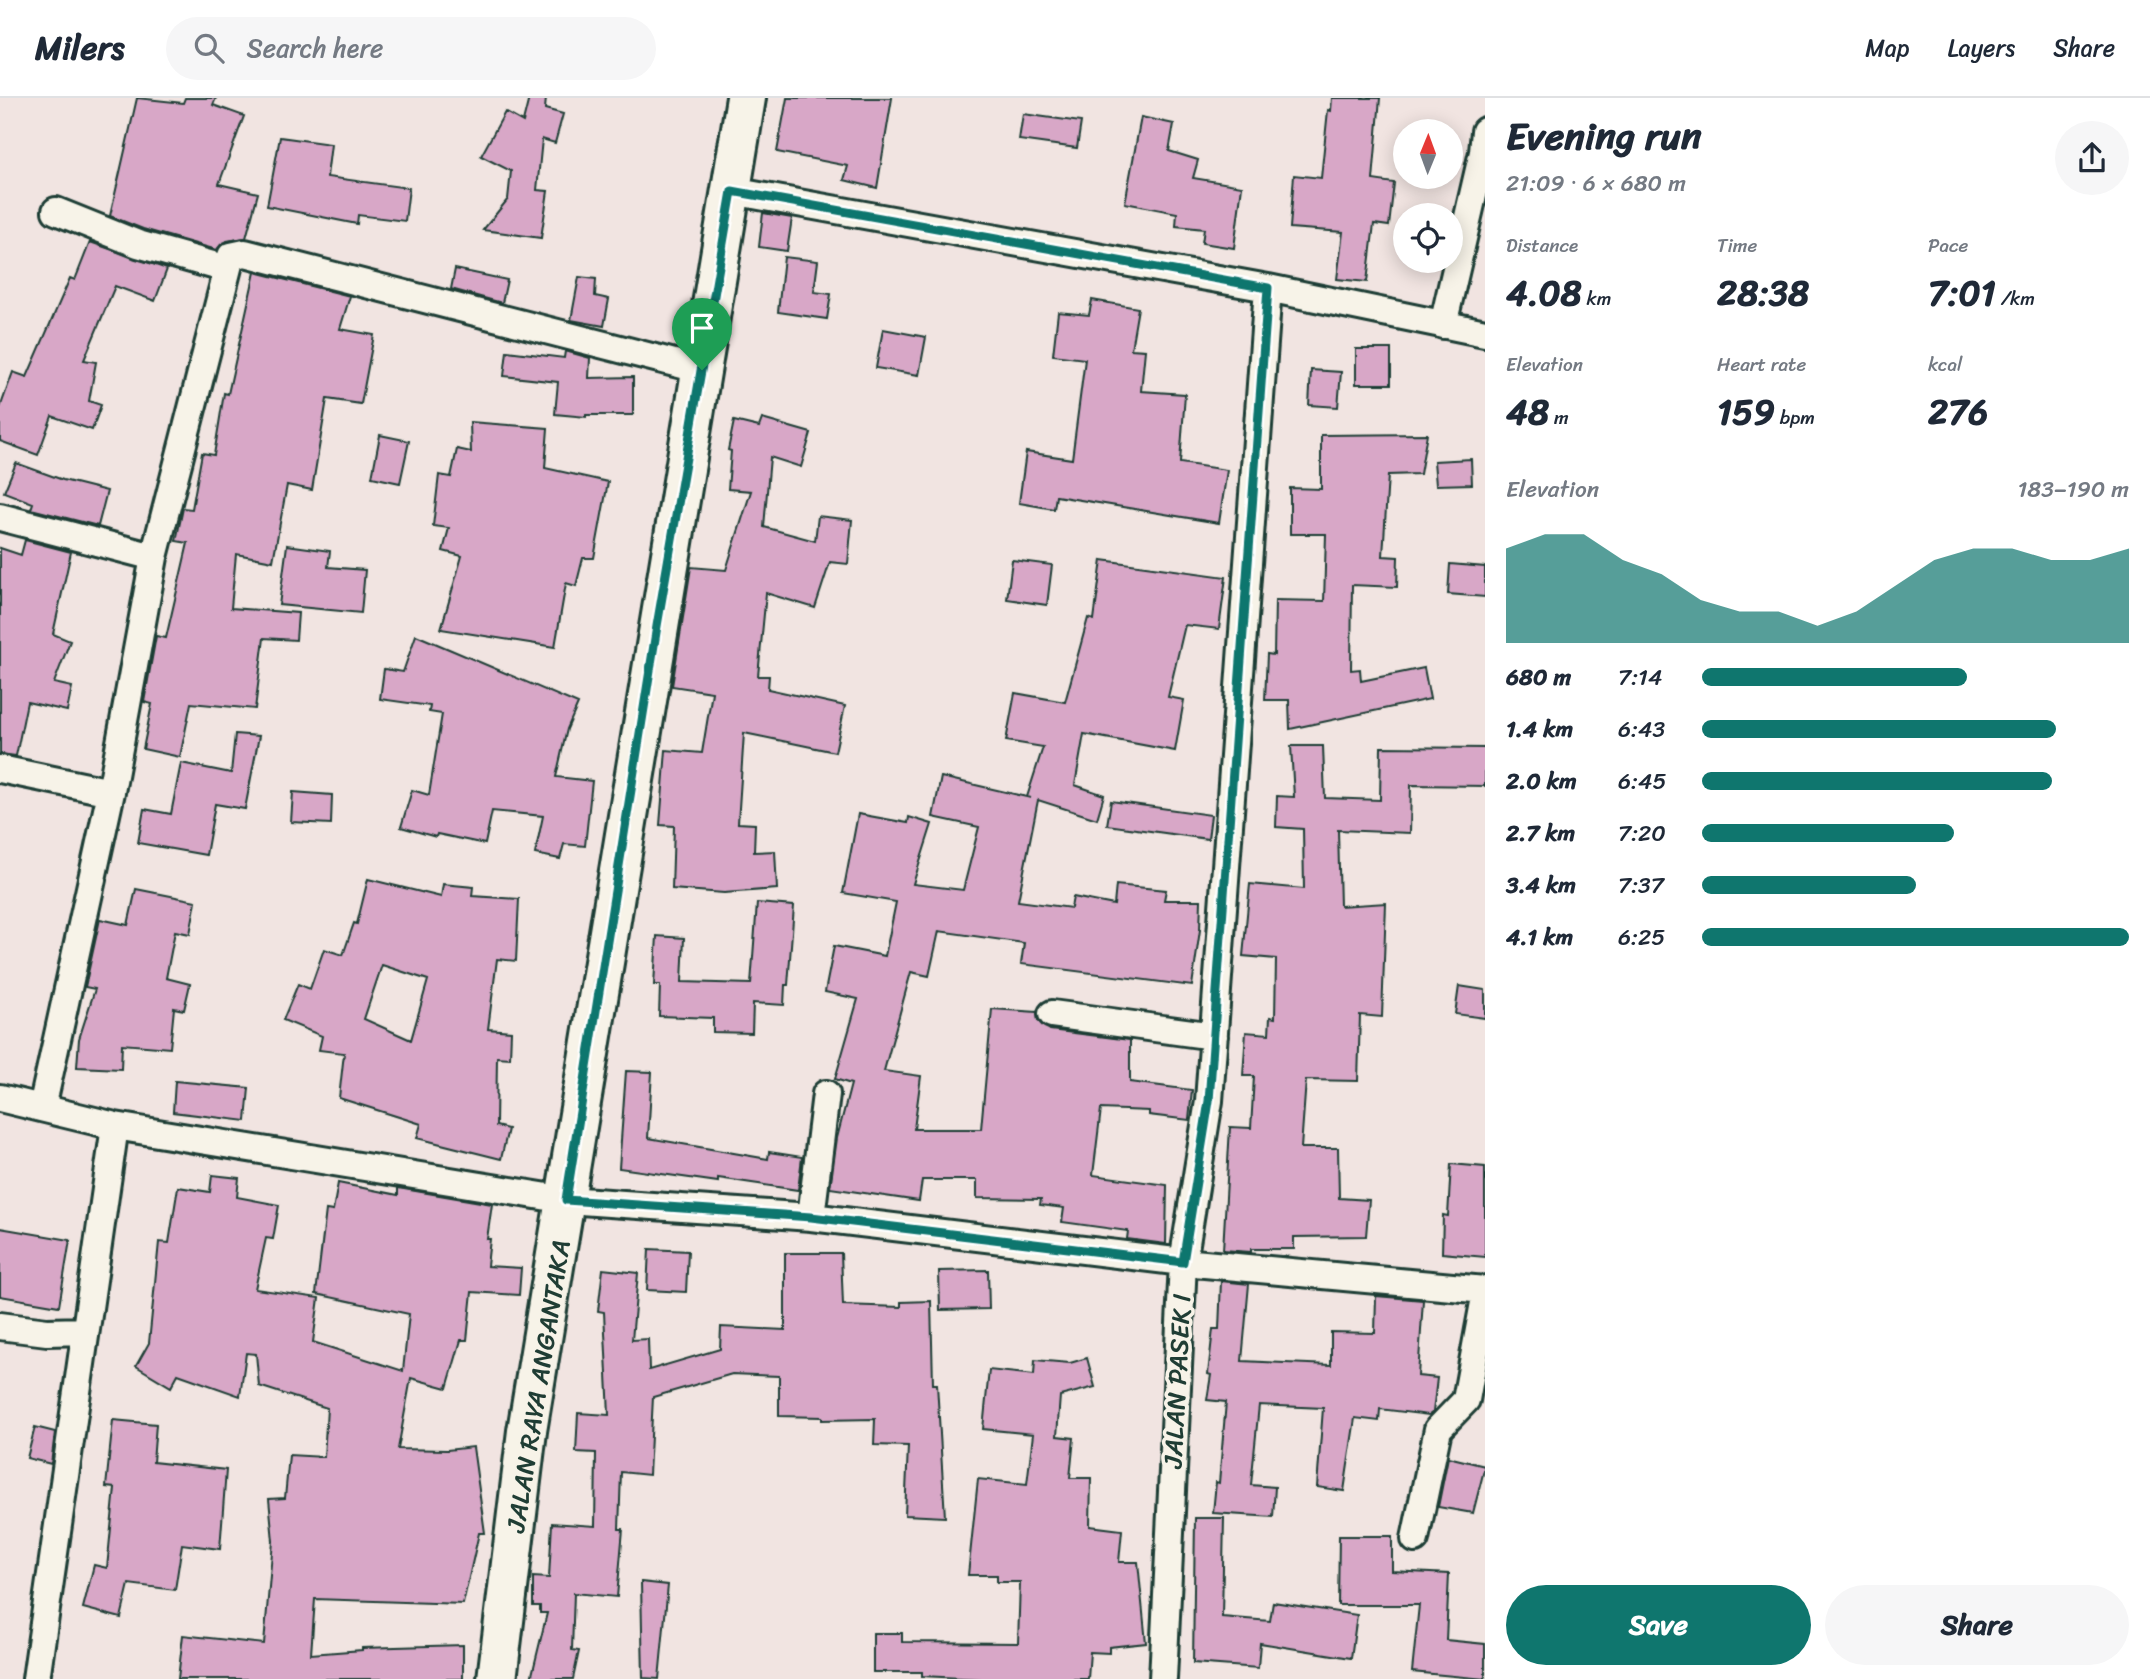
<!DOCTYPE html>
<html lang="en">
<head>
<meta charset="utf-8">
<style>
	:root { --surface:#fff; --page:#f6f6f7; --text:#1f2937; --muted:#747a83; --line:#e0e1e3; --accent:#0f766e }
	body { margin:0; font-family:Sriracha,sans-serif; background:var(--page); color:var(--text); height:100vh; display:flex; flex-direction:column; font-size:26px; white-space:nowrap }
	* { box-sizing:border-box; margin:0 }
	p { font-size:23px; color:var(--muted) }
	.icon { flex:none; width:38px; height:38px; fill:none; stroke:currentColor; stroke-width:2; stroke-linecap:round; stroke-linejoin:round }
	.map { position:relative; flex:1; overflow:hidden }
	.details { display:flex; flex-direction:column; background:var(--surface); width:665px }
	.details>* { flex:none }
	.needle { width:46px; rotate:1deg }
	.controls { position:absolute; left:1393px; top:21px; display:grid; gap:14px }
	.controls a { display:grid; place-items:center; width:70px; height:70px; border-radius:50%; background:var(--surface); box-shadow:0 4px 18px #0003; font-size:35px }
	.pin { position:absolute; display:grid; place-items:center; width:60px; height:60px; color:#fff; margin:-72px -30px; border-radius:50% 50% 50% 0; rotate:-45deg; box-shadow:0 0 7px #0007 }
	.pin .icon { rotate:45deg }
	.round { display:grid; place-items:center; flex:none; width:74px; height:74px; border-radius:37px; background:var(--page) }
	.headline { display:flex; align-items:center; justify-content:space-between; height:119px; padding:0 21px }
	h1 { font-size:38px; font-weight:700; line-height:52px }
	.stats { display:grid; grid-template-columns:repeat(3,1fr); gap:10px; height:119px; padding:7px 21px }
	.stats div { display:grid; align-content:center }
	.stats b { font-size:35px; font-weight:700 }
	.stats small { font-size:19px; font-weight:400 }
	.stats p { font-size:19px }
	.chart { height:196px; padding:14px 21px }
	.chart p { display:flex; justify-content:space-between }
	.chart svg { width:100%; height:126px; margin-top:7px; fill:var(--accent); opacity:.7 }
	.button { display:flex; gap:14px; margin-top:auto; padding:14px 21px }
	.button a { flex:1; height:80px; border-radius:42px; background:var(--accent); color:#fff; font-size:28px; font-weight:700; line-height:80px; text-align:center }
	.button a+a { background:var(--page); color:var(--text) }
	ul { padding:0 21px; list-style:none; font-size:23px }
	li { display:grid; grid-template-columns:112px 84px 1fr; align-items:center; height:52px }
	li i { height:18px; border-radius:9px; background:var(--accent) }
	header { display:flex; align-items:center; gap:42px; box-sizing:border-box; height:98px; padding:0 35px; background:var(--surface); border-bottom:2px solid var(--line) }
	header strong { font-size:33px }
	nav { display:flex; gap:38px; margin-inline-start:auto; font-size:24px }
	.search { width:490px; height:63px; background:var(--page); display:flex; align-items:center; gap:18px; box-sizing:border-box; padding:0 24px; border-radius:38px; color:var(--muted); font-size:26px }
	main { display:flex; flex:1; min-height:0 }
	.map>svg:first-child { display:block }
	.building { fill:#d8a7c7; stroke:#1f3d34; stroke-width:2; fill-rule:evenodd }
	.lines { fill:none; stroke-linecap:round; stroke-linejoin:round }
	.street-casing { stroke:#1f3d34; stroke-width:32 }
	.secondary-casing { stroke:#1f3d34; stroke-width:44 }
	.street { stroke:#f7f3e8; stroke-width:26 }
	.secondary { stroke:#f7f3e8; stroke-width:38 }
	.route-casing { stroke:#fff; stroke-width:14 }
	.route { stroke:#0f766e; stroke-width:9 }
	.labels { text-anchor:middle; stroke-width:7; stroke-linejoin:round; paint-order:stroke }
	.street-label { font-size:26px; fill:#1f3d34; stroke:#f7f3e8 }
</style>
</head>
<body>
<header>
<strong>Milers</strong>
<div class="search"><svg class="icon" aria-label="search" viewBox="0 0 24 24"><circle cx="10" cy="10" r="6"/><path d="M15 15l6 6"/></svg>Search here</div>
<nav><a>Map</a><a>Layers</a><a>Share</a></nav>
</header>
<main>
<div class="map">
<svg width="1485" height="1581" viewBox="0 0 1485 1581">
	<rect width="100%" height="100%" fill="#f1e4e1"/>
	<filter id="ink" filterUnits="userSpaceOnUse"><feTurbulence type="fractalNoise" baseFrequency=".0143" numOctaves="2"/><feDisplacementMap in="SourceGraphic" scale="14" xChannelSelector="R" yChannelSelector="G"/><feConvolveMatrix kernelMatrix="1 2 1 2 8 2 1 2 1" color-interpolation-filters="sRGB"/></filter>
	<g filter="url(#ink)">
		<path class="building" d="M137,0L183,5L185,0H216L213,7L244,18L219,86L258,95L246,140L227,143L217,152L143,131L110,118Z
			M529,0H546L545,11L563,16L555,45L542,41L537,92L548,93L541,140L483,132L508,101L511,73L481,58L505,14L523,24Z
			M787,0H892L877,90L844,82L848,68L777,54Z
			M1332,0H1380L1373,82L1394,85L1389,128L1374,126L1367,184L1337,181L1343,134L1290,130L1294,77L1321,80L1328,12L1331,13Z
			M1023,16L1081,24L1077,50L1019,42Z
			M1141,19L1174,26L1169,53L1198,62L1193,80L1242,88L1234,150L1202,145L1204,131L1176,128L1177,115L1125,105Z
			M280,39L331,46L327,79L409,90L405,123L358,117L357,126L267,108Z
			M763,115L792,120L787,153L759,149Z
			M90,144L167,171L155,203L115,188L84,262L96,264L89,303L101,307L92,332L52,318L38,357L0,343V310L13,274L27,279L70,180L75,182Z
			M784,159L818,163L814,194L831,196L827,221L778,214Z
			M455,171L507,182L502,205L451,191Z
			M255,174L350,198L340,231L374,237L361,306L327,301L312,392L287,387L273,463L236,456L231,510L298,515L296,542L264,540L255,611L191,605L180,659L143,651L152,606L144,604L156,538L166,540L188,445L176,443L183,410L192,411L202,355L214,357L224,295L228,296Z
			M579,179L596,181L595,198L609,201L604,228L571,222Z
			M1092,202L1138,210L1131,251L1145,252L1141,293L1185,296L1180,365L1227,372L1219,425L1056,398L1054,411L1019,405L1026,354L1072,361L1085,261L1053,257L1058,214L1089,217Z
			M883,231L926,239L919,277L876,270Z
			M1356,251H1391V286H1356Z
			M507,253L564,260L565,253L590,260L589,280L633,279V317H586V319L555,316L558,284L504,278Z
			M1311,272L1341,274L1338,309L1309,307Z
			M762,321L811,335L801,369L770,359L764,429L815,443L818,418L852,422L848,466L830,464L815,510L766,495L758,578H769L768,591L845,608L835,654L744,635L738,725L755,726L754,754L775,753L777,791L724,795L672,791L674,728L660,727L666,652L702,655L712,594L672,588L691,469L726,472L751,393L728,391L731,353L728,352L734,323L759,329Z
			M470,324L548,330L545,370L608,384L594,460H583L576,488L566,485L555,549L441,531L462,458L443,453L449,430L433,428L439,377L451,379L457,351L471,354Z
			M1427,336L1420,376L1388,377L1383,458L1398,459L1397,489L1352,487L1351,572L1360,571L1361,583L1424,570L1430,601L1290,631L1289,602H1265L1267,556L1274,557L1275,502L1324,503L1326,436H1290V390L1321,391V337Z
			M380,337L409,343L400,385L372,379Z
			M1471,361L1472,386L1436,387L1434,363Z
			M16,365L63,382L107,393L98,428L31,411L33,405L4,394Z
			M25,442L71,454L53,536L70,543L54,585L72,589L67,613L27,604L16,658L0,656V450L21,457Z
			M287,447L330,453L328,469L365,472L361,515L279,507Z
			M1012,462L1052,467L1047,507L1007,501Z
			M1102,462L1226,479L1219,531L1185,527L1168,599L1184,602L1175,653L1084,636L1075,687L1104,697L1097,721L1038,702L1018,803L1071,810L1073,799L1114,807L1116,787L1166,792L1164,802H1201L1200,832L1192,888L1021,866L1024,845L939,833L929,878L911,874L884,973L921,978L914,1031H981L992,911L1037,914L1038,923L1050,932L1130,942V984L1192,992L1189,1022L1149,1017V1013L1101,1011L1093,1077L1167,1087L1166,1146L1127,1141L1128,1133L1062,1124L1064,1110L1040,1107L1041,1101L977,1100V1082H922L919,1103L830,1090L837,1040L851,986L835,981L858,901L825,894L834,848L885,858L896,804L843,795L858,716L908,725L909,719L932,726L913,786L963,792L979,729L933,719L941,679L1031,700L1027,699L1043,649L1006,643L1015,595L1065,604L1088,520L1094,522Z
			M1450,466L1485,469V499L1448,496Z
			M416,537L578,606L567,631L556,679L592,683L585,748L564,746L560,761L535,756L543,718L492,713L485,746L437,736L436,739L401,729L412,692L429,697L442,616L429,614L430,608L380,601L384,571L403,574Z
			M235,636L259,638L245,711L215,706L206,757L138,745L144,711L171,716L181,665L231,675Z
			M1291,648H1323L1325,700L1380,702L1381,649L1485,650V688L1411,687L1410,735L1338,732L1340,808L1386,805L1382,919L1360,917L1358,983L1306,982L1301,1050H1338L1339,1100L1369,1102L1366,1138L1294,1139V1151H1251V1154L1223,1152L1230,1029L1251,1030L1254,978H1243L1246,934L1269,936L1270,919L1275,920L1276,861L1243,858L1250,786L1304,791L1303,731L1276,729L1277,698L1294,699Z
			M293,694L332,697L331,726L291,724Z
			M1111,703L1211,717L1208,741L1107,727Z
			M368,781L441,799L443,786L473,789L472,798L519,801L516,863L497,861L488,931L511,933L510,960L497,959L496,1028L508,1031L501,1061L417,1040L421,1026L339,1000L344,955L319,952L322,938L283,922L298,886L310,891L324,851L343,857L354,825L357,826ZM382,867L428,882L411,942L364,921Z
			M136,791L196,803L190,836L175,833L166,880L190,886L184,912L174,910L170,950L122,946L121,971L77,969L79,941L95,891L85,889L100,821L128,827Z
			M757,805L794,808L788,887H785L784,907L753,905L752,935L713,934V920L659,918L660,887H654L657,838L684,840L682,884L751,886Z
			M1459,888L1485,892V920L1455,916Z
			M626,973L652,974L648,1040L768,1061L769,1054L802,1059L798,1092L718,1080V1084L619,1070Z
			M175,983L249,990L246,1023L173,1014Z
			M1451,1066L1485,1069V1159L1442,1155L1443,1117L1448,1118Z
			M212,1077L239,1080L237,1099L279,1107L273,1141L266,1140L255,1191L319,1200L313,1244L403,1273L409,1216L316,1196L326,1112L333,1113L338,1085L398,1097V1090L492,1106L487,1141H490L487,1168L521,1170L519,1197L472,1194L467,1242H461L447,1290L411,1280L398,1351L447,1352L473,1349L485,1435H479L463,1506L315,1501L311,1556L362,1552V1550L463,1547V1581H178L183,1537L264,1546L273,1443L269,1401L285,1400L289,1357L324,1359L327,1310L259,1288L256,1256L246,1255L240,1298L178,1276L171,1289L136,1268L149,1245L159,1144L169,1145L178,1089L210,1094Z
			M0,1130L70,1142L59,1208L0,1198Z
			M649,1151L688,1153L686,1194L647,1192Z
			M785,1155H841L843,1207L901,1209V1204L931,1203L933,1286H937L945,1419L905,1417L908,1348L874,1347L875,1321L822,1322V1319L779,1318V1278L732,1276L653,1299L649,1377L621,1374L619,1431H623L617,1499L574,1495L572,1552L579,1553L573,1581H531L547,1515H540V1508H533V1479L549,1480L552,1425L595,1428L596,1355L576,1354L578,1315L609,1317L604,1214L598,1213L603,1171L638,1175L632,1242L648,1241L649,1272L720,1251L721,1229L785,1232Z
			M988,1172L989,1211L940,1212L939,1173Z
			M1221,1183L1249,1186L1242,1263L1331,1267V1234L1375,1235L1376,1198L1423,1202L1418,1278L1437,1280L1433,1314L1429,1317L1380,1311L1379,1323L1355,1320L1344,1393L1317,1389L1323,1310L1259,1307L1251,1387L1275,1389L1273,1419L1213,1415L1216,1384L1219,1385L1226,1304L1207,1302L1211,1277L1208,1276L1213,1231H1219Z
			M1087,1260L1095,1289L1060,1298L1057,1338L1074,1340L1070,1380H1091L1090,1428L1122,1432L1119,1464H1138L1146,1545L1109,1549V1555L1090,1554L1088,1581H982L922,1578V1574H873V1535H902V1544L1018,1545L1020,1484H997V1477H968L978,1381L1027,1386L1033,1336L983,1331L989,1272L1034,1277L1035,1262L1070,1265Z
			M113,1322L156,1326L153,1364L226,1372L220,1451L182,1446L175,1492L129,1486L121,1520L83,1510L94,1467L107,1470L115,1390L106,1389Z
			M35,1329L55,1334L51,1366L27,1360Z
			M1448,1359L1485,1368L1473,1415L1438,1409Z
			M1195,1420H1224L1222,1519L1270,1523L1273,1504L1357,1517L1351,1560L1260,1545L1258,1570L1193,1565Z
			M1339,1438H1392V1473L1449,1476L1446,1542L1485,1546V1581L1412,1574L1419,1507H1338Z
			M641,1484L668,1487L659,1581L643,1580Z"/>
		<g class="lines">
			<g class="street-casing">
				<path id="street" d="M732,93L1268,190L1485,235
					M56,113L138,146L227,171
					M1443,227L1483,54L1485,33
					M0,419L154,459
					M0,671L111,694
					M1052,916L1214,938
					M0,1000L115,1028L566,1102L811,1119L1183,1164L1485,1192
					M42,1010L111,694L154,459L231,158L245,155L702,272
					M811,1119L826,996
					M0,1228L47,1234L85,1233
					M1415,1441L1438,1331L1466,1302L1485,1199
					M36,1581L115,1028
					M1163,1581L1183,1164L1209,1003L1268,190"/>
			</g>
			<g class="secondary-casing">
				<path id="secondary" d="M497,1581L527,1333L746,0"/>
			</g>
			<use href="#street" class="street"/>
			<use href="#secondary" class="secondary"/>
		</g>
	</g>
	<g class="lines" filter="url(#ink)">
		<g class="route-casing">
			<path id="route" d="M732,93L1268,190L1209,1003L1183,1164L811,1119L566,1102L657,528Z"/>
		</g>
		<use href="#route" class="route"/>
	</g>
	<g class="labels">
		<g class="street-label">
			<text transform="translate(1177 1283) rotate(-87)" y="9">JALAN PASEK I</text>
			<text transform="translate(538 1288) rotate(-81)" y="9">JALAN RAYA ANGANTAKA</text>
		</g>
	</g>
</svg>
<div class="controls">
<a><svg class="needle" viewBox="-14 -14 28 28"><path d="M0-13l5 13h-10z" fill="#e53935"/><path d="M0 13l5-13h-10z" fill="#747a83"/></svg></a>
<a><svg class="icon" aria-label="locate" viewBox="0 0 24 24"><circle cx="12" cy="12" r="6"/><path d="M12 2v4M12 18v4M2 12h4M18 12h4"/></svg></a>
</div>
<div class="pin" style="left:702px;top:272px;background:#1e9e55"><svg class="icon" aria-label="arrive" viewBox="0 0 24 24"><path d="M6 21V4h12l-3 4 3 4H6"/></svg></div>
</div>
<section class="details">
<div class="headline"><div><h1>Evening run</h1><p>21:09 · 6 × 680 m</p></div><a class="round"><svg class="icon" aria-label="share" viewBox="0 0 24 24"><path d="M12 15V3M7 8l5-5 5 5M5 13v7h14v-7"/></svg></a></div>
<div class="stats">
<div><p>Distance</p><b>4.08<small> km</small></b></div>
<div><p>Time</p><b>28:38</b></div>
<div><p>Pace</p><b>7:01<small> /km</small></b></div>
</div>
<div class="stats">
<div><p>Elevation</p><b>48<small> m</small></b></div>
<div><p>Heart rate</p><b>159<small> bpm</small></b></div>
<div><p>kcal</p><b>276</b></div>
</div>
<div class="chart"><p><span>Elevation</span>183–190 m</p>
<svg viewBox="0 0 160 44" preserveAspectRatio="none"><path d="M0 44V11L10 6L20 6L30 15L40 20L50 29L60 33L70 33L80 38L90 33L100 24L110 15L120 11L130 11L140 15L150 15L160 11V44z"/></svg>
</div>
<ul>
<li><b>680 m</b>7:14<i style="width:62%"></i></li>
<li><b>1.4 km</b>6:43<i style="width:83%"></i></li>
<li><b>2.0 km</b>6:45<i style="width:82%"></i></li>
<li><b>2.7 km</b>7:20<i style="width:59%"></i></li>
<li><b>3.4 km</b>7:37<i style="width:50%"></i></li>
<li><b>4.1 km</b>6:25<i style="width:100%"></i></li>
</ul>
<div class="button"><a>Save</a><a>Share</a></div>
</section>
</main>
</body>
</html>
